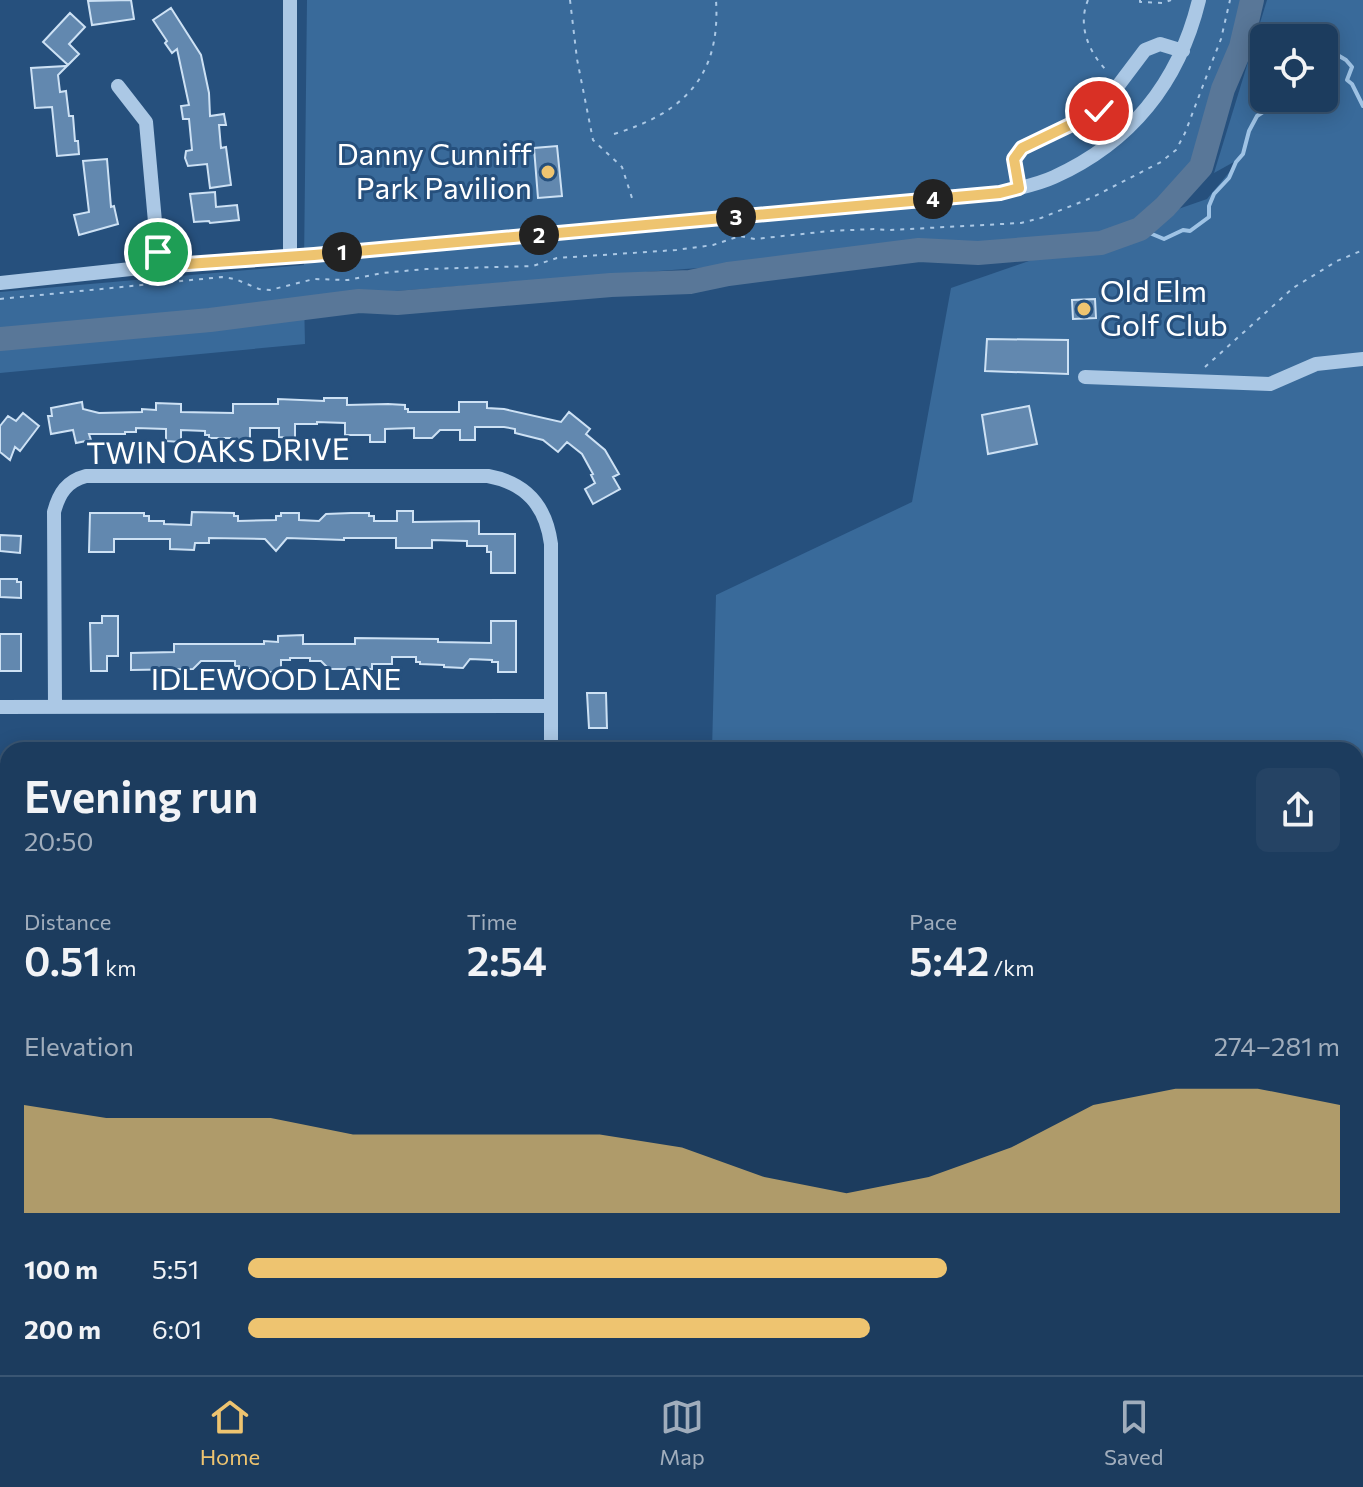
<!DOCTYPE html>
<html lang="en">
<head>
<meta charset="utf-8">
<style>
	:root { --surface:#1c3c5e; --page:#254364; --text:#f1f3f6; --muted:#a0adbc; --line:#3a5673; --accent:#eec470 }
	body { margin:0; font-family:Commissioner,sans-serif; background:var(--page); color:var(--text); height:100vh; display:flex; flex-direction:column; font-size:30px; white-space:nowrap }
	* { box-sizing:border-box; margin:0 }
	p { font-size:26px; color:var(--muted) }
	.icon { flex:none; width:44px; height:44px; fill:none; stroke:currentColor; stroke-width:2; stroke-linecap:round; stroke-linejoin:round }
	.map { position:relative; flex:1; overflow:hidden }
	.details { position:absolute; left:0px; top:742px; width:1364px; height:634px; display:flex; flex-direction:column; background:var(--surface); border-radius:24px 24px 0 0; box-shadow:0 4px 20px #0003,0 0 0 2px var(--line) }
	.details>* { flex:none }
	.fabs { position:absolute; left:1250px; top:24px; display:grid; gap:16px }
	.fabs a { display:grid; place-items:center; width:88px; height:88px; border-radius:12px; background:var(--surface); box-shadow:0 4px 20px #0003,0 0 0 2px var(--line); font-size:40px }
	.pin { position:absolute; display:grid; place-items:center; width:68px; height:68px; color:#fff; margin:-34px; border:4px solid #fff; border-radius:50%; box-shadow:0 2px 8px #0007 }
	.km { position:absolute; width:40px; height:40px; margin:-20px; border-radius:50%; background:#222; color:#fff; font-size:22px; line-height:40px; text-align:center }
	.round { display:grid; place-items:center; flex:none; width:84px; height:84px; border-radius:12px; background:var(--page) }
	.overview { display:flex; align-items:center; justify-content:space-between; height:136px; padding:0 24px }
	h1 { font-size:44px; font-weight:600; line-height:60px }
	.metrics { display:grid; grid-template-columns:repeat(3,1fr); gap:12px; height:136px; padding:8px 24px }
	.metrics div { display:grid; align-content:center }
	.metrics b { font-size:40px; font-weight:600 }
	.metrics small { font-size:22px; font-weight:400 }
	.metrics p { font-size:22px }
	.chart { height:224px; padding:16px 24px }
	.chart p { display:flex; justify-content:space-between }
	.chart svg { width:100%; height:144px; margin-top:8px; fill:var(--accent); opacity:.7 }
	ul { padding:0 24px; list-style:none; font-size:26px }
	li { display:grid; grid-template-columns:128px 96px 1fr; align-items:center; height:60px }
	li i { height:20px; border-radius:10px; background:var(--accent) }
	.dock { display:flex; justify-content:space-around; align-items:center; height:112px; border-top:2px solid var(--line); background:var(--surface); font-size:22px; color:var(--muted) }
	.dock a { display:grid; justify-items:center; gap:4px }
	.dock .current { color:var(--accent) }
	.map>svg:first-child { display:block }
	.green { fill:#396a9a; fill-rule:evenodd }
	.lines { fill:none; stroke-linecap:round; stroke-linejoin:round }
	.stream { stroke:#9fc3e5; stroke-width:4 }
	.river { stroke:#597798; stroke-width:24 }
	.building { fill:#6288af; stroke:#cde1f4; stroke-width:2 }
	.path { stroke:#abc8e5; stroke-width:2; stroke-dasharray:4 6; stroke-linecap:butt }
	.minor { stroke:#abc8e5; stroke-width:14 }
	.route-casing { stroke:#fff; stroke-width:16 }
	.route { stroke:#eec470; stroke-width:10 }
	.poi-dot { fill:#eec470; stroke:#26507d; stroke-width:3 }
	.labels { text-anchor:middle; stroke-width:6; stroke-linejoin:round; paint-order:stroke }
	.poi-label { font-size:30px; fill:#fff; stroke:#26507d; text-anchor:end }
	.street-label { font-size:30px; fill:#fff; stroke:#26507d }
</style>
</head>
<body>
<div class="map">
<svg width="1363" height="1375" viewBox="0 0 1363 1375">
	<rect width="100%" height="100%" fill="#26507d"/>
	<path class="green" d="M307,0H1248L1200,152L1145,217L1081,239L304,298L305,344L0,373V292L304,265Z
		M1267,0H1363V760H1356V750H712L716,595L912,502L951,288L1207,199L1241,158L1214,173ZM1264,38H1324V98H1264Z"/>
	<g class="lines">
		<path class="stream" d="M1324,47L1346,60L1352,67L1347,80L1352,84L1363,106
			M1140,229L1164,239L1183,230L1190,231L1209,217V206L1214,194L1229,178L1236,162L1243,154L1249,131L1257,116L1266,110L1259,96L1264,87"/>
		<path class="river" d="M0,339L210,320L359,301L397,303L611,285L690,282L728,274L919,250L978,253L1101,243L1140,229L1165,207L1201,167L1223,89L1241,47L1252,0"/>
	</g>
	<path class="building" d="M131,0L134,19L92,25L88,1Z
		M171,8L201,55L209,93L210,116L224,114L226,125H219L221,148L226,147L231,185L210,188L207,164L188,166L185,158L186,151L192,150L189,119H183L181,106L189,105L177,49L172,53L165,43L167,41L153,20Z
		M70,13L85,27L69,44L79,54L68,65L43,42Z
		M67,66L58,75L60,92L66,91L69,116H73L75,141H78L79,154L57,156L52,107L35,108L31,68Z
		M557,146L562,196L538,198L534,148Z
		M107,159L111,207L114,206L118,224L79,235L74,215L89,212L83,161Z
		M215,192L216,207L237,205L239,220L210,223L209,221L194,222L190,194Z
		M1095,299L1096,318L1073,319L1072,300Z
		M987,339L1068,340V374L985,371Z
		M324,398H347V405L388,404L405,405V409H408V412H459V402H487V408L504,409L561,422L569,412L590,429L586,434L605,450L619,474L613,477L620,489L593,504L585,489L595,483L591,475L593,474L582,454L567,442L558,452L543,440L515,433V429L504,427H475V440H460V430H440L432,438H414V428L385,429V442H370V435H345V423L317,422V424H295V438L279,437V428H250V441H235V438H209V435H205V431L181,430V442L166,441V429L136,428V432H125V434H89L91,440L76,443L73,430L51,434L48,416H52L51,408L82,402L83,409L99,413L142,412V409L156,410V403L181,404V412L233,413V404H278V399L324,401Z
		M1029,406L1037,444L988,454L982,415Z
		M23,413L39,426L20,451L15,447L10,460L0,452V426L8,416L16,421Z
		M397,511H413V522L479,521V534H515V573H491V552H487V546H467V541L432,540V548H396V538H344V540L287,538L276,551L265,539L209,538V543H195L194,550L170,549V539H114V552H89L90,513H144V516H149V521H164V524L191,525L192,512L234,513V516H238V521L276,520V516H281V513H299V520L319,521L326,514L351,513H369V516H374V521H397Z
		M0,535L21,536L20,553L0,551Z
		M0,579H17V582H21V598L0,597Z
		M102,616H118V656H107V671H91L90,623H102Z
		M491,621H516V672H498V662H492V660L470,659L463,668L444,667V665L420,664V662H416V657H392V664H372V669H329L321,661H310V658H290V660H281V672H264V669H239V666H235V661H201L193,669L131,670V653L174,652V644H264V641L278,642V636L303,635V644H355V638L438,639V642L491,643Z
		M0,634H21V671H0Z
		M587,693H606L607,728H589Z"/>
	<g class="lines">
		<path class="path" d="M570,0L577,59L593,140L622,167L632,198
			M1088,0C1077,26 1089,53 1108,72
			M1140,0V2L1163,3L1171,0
			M614,134C683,113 721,77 716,0
			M0,299L222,277L235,279L259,289L270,290L314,279L348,280L382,273L426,269L533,266L557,258L676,250L713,245L740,236L755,239L830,231L874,229L890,230L1021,223L1041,218L1091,198L1161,162L1176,150L1185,133L1210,67L1221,39L1230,0
			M1205,367L1293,288L1337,261L1363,250
			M152,1368L158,1375"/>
		<path class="minor" d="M118,86L146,122L159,266
			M1019,188L1014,159L1022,148L1099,111L1145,50L1160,44L1183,51
			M290,257V0
			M0,283L159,266L290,257L1000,193C1018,188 1037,185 1054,177C1131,142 1179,82 1199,0
			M1085,377L1270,384L1316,364L1363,359
			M55,706L54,512C59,493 67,481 86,476H488C526,483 546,506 551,544V750
			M0,707L551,706
			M1356,891H1363
			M0,933H8
			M1356,1158H1363
			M0,1159H8
			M328,1368L335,1375
			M551,1368V1375
			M1232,1368L1234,1375
			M410,1375V1368
			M792,1375V1368"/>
	</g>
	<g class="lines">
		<g class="route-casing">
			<path id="route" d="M158,252L159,266L314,255L1000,193L1019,188L1014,159L1022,148L1099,111"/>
		</g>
		<use href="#route" class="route"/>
	</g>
	<g class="poi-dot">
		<circle cx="548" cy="172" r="8"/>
		<circle cx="1084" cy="309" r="8"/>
	</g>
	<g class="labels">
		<g class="poi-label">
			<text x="532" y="165">Danny Cunniff<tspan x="532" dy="34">Park Pavilion</tspan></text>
			<text x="1100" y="302" text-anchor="start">Old Elm<tspan x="1100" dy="34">Golf Club</tspan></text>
		</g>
		<g class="street-label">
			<text transform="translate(218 452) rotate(-1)" y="10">TWIN OAKS DRIVE</text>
			<text x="276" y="690">IDLEWOOD LANE</text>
		</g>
	</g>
</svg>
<div class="fabs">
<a><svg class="icon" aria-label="locate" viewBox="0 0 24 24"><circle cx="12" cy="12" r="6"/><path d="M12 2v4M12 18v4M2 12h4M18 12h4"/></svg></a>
</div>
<div class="pin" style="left:158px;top:252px;background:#1e9e55"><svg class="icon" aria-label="arrive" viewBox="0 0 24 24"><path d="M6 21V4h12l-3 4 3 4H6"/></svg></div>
<div class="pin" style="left:1099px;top:111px;background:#d93025"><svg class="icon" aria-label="check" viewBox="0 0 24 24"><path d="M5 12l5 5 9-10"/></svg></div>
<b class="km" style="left:342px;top:252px">1</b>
<b class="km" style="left:539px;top:235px">2</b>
<b class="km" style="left:736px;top:217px">3</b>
<b class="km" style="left:933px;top:199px">4</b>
<section class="details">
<div class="overview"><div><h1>Evening run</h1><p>20:50</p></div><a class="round"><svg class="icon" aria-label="share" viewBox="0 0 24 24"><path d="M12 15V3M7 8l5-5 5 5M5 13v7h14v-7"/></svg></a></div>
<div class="metrics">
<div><p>Distance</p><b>0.51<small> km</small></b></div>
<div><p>Time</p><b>2:54</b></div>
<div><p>Pace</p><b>5:42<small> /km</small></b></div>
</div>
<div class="chart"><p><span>Elevation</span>274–281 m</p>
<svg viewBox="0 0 160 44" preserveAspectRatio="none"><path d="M0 44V11L10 15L20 15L30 15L40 20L50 20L60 20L70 20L80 24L90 33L100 38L110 33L120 24L130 11L140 6L150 6L160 11V44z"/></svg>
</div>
<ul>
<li><b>100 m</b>5:51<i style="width:64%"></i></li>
<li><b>200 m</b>6:01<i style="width:57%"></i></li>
</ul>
</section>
</div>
<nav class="dock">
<a class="current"><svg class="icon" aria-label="home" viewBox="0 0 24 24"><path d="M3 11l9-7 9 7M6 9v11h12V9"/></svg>Home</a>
<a><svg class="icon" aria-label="map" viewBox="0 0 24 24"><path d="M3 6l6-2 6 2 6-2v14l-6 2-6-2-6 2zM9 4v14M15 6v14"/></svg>Map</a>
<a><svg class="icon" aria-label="saved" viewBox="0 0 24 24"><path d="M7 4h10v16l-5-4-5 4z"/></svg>Saved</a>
</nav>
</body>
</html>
